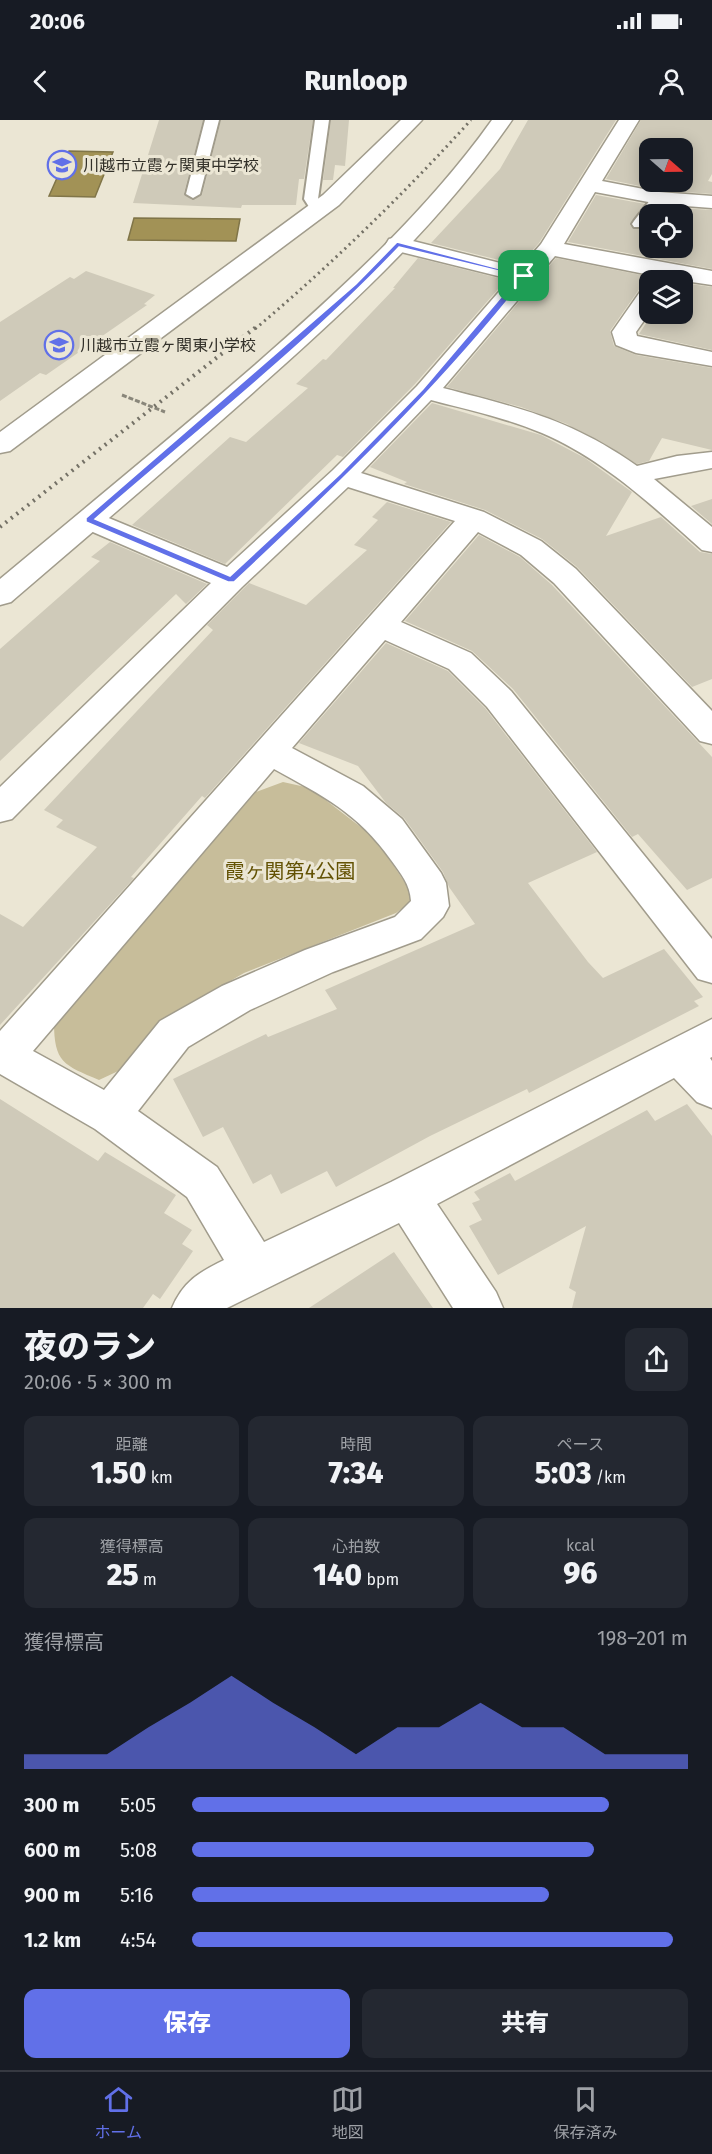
<!DOCTYPE html>
<html lang="ja">
<head>
<meta charset="utf-8">
<style>
	:root { --surface:#171b24; --page:#242831; --text:#f1f3f6; --muted:#9ea1a6; --line:#363941; --accent:#6170e8 }
	body { margin:0; font-family:"Fira Sans","Noto Sans JP",sans-serif; background:var(--page); color:var(--text); height:100vh; display:flex; flex-direction:column; font-size:22px; white-space:nowrap }
	* { box-sizing:border-box; margin:0 }
	p { font-size:20px; color:var(--muted) }
	.icon { flex:none; width:33px; height:33px; fill:none; stroke:currentColor; stroke-width:2; stroke-linecap:round; stroke-linejoin:round }
	.map { position:relative; height:1188px; overflow:hidden }
	.drawer { display:flex; flex-direction:column; background:var(--surface); flex:1 }
	.drawer>* { flex:none }
	.needle { width:39px; rotate:110deg }
	.tools { position:absolute; left:639px; top:18px; display:grid; gap:12px }
	.tools a { display:grid; place-items:center; width:54px; height:54px; border-radius:12px; background:var(--surface); box-shadow:0 3px 15px #0003; font-size:30px }
	.pin { position:absolute; display:grid; place-items:center; width:51px; height:51px; color:#fff; margin:-26px; border-radius:12px; box-shadow:0 3px 9px #0006 }
	.round { display:grid; place-items:center; flex:none; width:63px; height:63px; border-radius:12px; background:var(--page) }
	.headline { display:flex; align-items:center; justify-content:space-between; height:102px; padding:0 24px }
	h1 { font-size:33px; font-weight:800; line-height:45px }
	.stats { display:grid; grid-template-columns:repeat(3,1fr); gap:9px; height:102px; padding:6px 24px }
	.stats div { display:grid; align-content:center; border-radius:12px; background:var(--page); text-align:center }
	.stats b { font-size:30px; font-weight:800 }
	.stats small { font-size:16px; font-weight:400 }
	.stats p { font-size:16px }
	.chart { height:168px; padding:12px 24px }
	.chart p { display:flex; justify-content:space-between }
	.chart svg { width:100%; height:108px; margin-top:6px; fill:var(--accent); opacity:.7 }
	.primary-button { display:flex; gap:12px; margin-top:auto; padding:12px 24px }
	.primary-button a { flex:1; height:69px; border-radius:12px; background:var(--accent); color:#fff; font-size:24px; font-weight:800; line-height:69px; text-align:center }
	.primary-button a+a { background:var(--page); color:var(--text) }
	ul { padding:0 24px; list-style:none; font-size:20px }
	li { display:grid; grid-template-columns:96px 72px 1fr; align-items:center; height:45px }
	li i { height:15px; border-radius:8px; background:var(--accent) }
	.status { display:flex; justify-content:space-between; align-items:center; height:42px; padding:0 30px; background:var(--surface); direction:ltr }
	.status svg { height:16px; fill:currentColor }
	header { display:flex; justify-content:space-between; align-items:center; height:78px; padding:0 24px; background:var(--surface); font-size:27px; font-weight:800 }
	.dock { display:flex; justify-content:space-around; align-items:center; height:84px; border-top:2px solid var(--line); background:var(--surface); font-size:16px; color:var(--muted) }
	.dock a { display:grid; justify-items:center; gap:3px }
	.dock .active { color:var(--accent) }
	.map>svg:first-child { display:block }
	.green { fill:#c7bd9a }
	.water { fill:#a29256; stroke:#807548; stroke-width:1.5 }
	.building { fill:#cfcab9; fill-rule:evenodd }
	.lines { fill:none; stroke-linecap:round; stroke-linejoin:round }
	.lane-casing { stroke:#a19c8c; stroke-width:4 }
	.street-casing { stroke:#a19c8c; stroke-width:3 }
	.secondary-casing { stroke:#a19c8c; stroke-width:3 }
	.path { stroke:#89867a; stroke-width:3; stroke-dasharray:5 2; stroke-linecap:butt }
	.lane { fill:#fff; fill-rule:evenodd }
	.street { fill:#fff; fill-rule:evenodd }
	.secondary { fill:#fff; fill-rule:evenodd }
	.rail-far1 { stroke:#747166; stroke-width:3; stroke-dasharray:2 4; stroke-linecap:butt }
	.rail { stroke:#747166; stroke-width:4; stroke-dasharray:2 5; stroke-linecap:butt }
	.route { fill:#6170e8; stroke:#fff; stroke-width:1.5; fill-rule:evenodd }
	.labels { text-anchor:middle; stroke-width:6; stroke-linejoin:round; paint-order:stroke }
	.far-poi-label { font-size:16px; fill:#323029; stroke:#ebe6d4; text-anchor:start }
	.park-label { font-size:20px; fill:#635204; stroke:#ebe6d4 }
</style>
</head>
<body>
<div class="status"><b>20:06</b><svg viewBox="0 0 49 12"><path d="M0 12V9h3v3zM5 12V6h3v6zM10 12V3h3v9zM15 12V0h3v12zM26 1h20v11H26zM47 4h2v5h-2z"/></svg></div>
<header><svg class="icon" aria-label="back" viewBox="0 0 24 24"><path d="M15 5l-7 7 7 7"/></svg>Runloop<svg class="icon" aria-label="person" viewBox="0 0 24 24"><circle cx="12" cy="8" r="4"/><path d="M4 21q1-7 8-7t8 7"/></svg></header>
<div class="map">
<svg width="712" height="1188" viewBox="0 0 712 1188">
	<rect width="100%" height="100%" fill="#ebe6d4"/>
	<path class="green" d="M283,662L310,668L375,718L408,767L412,781L396,793L244,853L168,897L129,946L99,960C64,945 54,943 54,902L256,672Z"/>
	<path class="water" d="M69,31L113,32L95,77L49,76Z
		M134,98L240,99L236,121L128,120Z"/>
	<path class="building" d="M159,0H203L184,73L192,80L202,75L221,0H313L304,59H299L296,85H242L241,88L133,83Z
		M331,0H349L345,46L335,45L333,60H323Z
		M528,0H616L539,123L519,145L431,123L500,49Z
		M641,0H712V54L708,61L712,62V74L659,70L606,59ZM650,28H682V62H650Z
		M596,75L645,84L630,105L634,109H644L650,104V128H682V94H656L662,87L712,90V149L568,122Z
		M418,138L506,160L415,264L343,337L337,335L225,444L132,405L230,317L246,322L308,268L296,264L323,239L326,240L395,168H393Z
		M556,138L646,156L644,160L648,165L640,168L610,211L614,226L636,235L712,248V330L662,318L649,341L637,344L567,304L521,287L447,267Z
		M86,151L155,175L144,184L147,185L46,255L40,253L0,281V202L70,157L74,159Z
		M682,163L712,167V230L639,214L652,194H682Z
		M432,283L541,315L585,338L625,367L632,372L606,416L661,397L700,432L712,434V559L692,567L577,447L542,419L485,390L404,364L407,362L370,347Z
		M712,379V404L691,386Z
		M387,382L451,402L205,678L202,676L131,757L134,758L0,905V794L23,807L97,727L56,707L63,700L44,690L213,510L207,505L249,463L306,485L367,430L354,425L378,400L372,397Z
		M479,415L520,437L552,465L712,637V758L687,770L638,714L632,717L513,569L472,531L405,501Z
		M110,422L207,464L186,484L176,474L0,641V529L100,441L91,437Z
		M386,523L448,551L485,588L597,732L528,763L588,842L603,858L664,829L703,877L694,881L699,886L529,973L527,969L430,1016L336,1067L327,1051L281,1074L271,1054L253,1064L223,1007L203,1017L173,959L266,914L268,917L337,889L325,870L475,804L449,767L443,752L404,698L386,683L358,646L299,623Z
		M0,979L98,1041L105,1032L176,1075L164,1093L192,1110L182,1124L193,1131L160,1179L153,1174L143,1188H0Z
		M687,984L712,1016V1188H572L576,1172L569,1168L586,1106L498,1155L469,1106L482,1100L472,1083L480,1080L474,1072L510,1053L515,1061L647,990L655,1001Z
		M394,1132L433,1188H309Z"/>
	<g class="lines">
		<g class="lane-casing">
			<path id="lane" d="M205,0H219L200,74L193,78L186,74Z
				M315,0H329L318,79L325,90L318,94L313,93L304,79Z
				M659,74L664,75L666,78L654,94H650V100L644,107H634L632,104L634,101L654,75Z"/>
		</g>
		<g class="street-casing">
			<path id="street" d="M401,0H422L339,85L10,331L0,333V312L323,75Z
				M619,0H639L602,61L659,72L712,76V88L659,84L595,72L564,124L712,151V165L671,159L650,160V164L646,160L650,155L555,136L443,268C520,288 570,299 637,346L677,336L712,332V348L654,359L712,407V432L702,430C653,386 603,339 542,313C506,298 469,290 431,280L361,353L484,392L541,421L576,449L712,591V624L700,621L554,463L521,435L478,412L401,502L471,533L511,571L712,819V863L698,859L487,587L449,549L385,520L292,628L363,666L402,699L441,753L446,763L449,786L443,797L421,819L333,852L250,890L188,927L138,991L217,1047L264,1122L391,1062L712,899V937L710,938L712,941V988L697,982L674,958L437,1084L496,1172L503,1188H453L399,1103L227,1188H172C183,1162 199,1152 224,1140L187,1077L95,1009L0,954V911L455,401L348,367L242,467L12,699L0,702V667L211,463L79,406L75,400L79,394L89,391L99,394L227,447L333,350L417,266L510,159L389,129L386,124L389,119L397,117L520,148L541,124ZM274,649C323,676 358,693 391,740C401,754 410,764 411,781L395,797L305,830L222,866L160,901L104,970L33,931Z
				M650,167V192L636,212L637,216L712,232V246L636,233L616,225L612,212L642,169Z"/>
		</g>
		<g class="secondary-casing">
			<path id="secondary" d="M492,0H512C443,100 356,181 266,261C182,336 96,409 11,482L0,485V459C85,388 171,318 255,245C341,169 425,94 492,0Z"/>
		</g>
		<path class="path" d="M122,275L165,292"/>
		<use href="#lane" class="lane"/>
		<use href="#street" class="street"/>
		<use href="#secondary" class="secondary"/>
		<path class="rail-far1" d="M255,209C332,144 403,75 471,0"/>
		<path class="rail" d="M0,407L256,207"/>
	</g>
	<path class="route" d="M397,122L527,156C439,268 338,365 234,462H228L86,402V398L356,164ZM399,127L519,156L423,269L340,354L230,456L95,399C197,310 306,225 399,127Z"/>
	<defs>
		<g id="school-ring" transform="scale(1.5)"><circle r="9.5" fill="#ebe6d4" stroke="#6170e8" stroke-width="1.5"/><path d="M0-5L7-2L0 1L-7-2ZM-4 1L0 2.5L4 1V4Q0 6-4 4Z" fill="#6170e8"/></g>
	</defs>
	<g fill-rule="evenodd">
		<use href="#school-ring" x="62" y="45"/>
		<use href="#school-ring" x="59" y="225"/>
	</g>
	<g class="labels">
		<g class="far-poi-label">
			<text x="83" y="51">川越市立霞ヶ関東中学校</text>
			<text x="80" y="231">川越市立霞ヶ関東小学校</text>
		</g>
		<g class="park-label">
			<text x="290" y="758">霞ヶ関第4公園</text>
		</g>
	</g>
</svg>
<div class="tools">
<a><svg class="needle" viewBox="-14 -14 28 28"><path d="M0-13l5 13h-10z" fill="#e53935"/><path d="M0 13l5-13h-10z" fill="#9ea1a6"/></svg></a>
<a><svg class="icon" aria-label="locate" viewBox="0 0 24 24"><circle cx="12" cy="12" r="6"/><path d="M12 2v4M12 18v4M2 12h4M18 12h4"/></svg></a>
<a><svg class="icon" aria-label="layers" viewBox="0 0 24 24"><path d="M12 4l9 5-9 5-9-5zM3 14l9 5 9-5"/></svg></a>
</div>
<div class="pin" style="left:524px;top:156px;background:#1e9e55"><svg class="icon" aria-label="arrive" viewBox="0 0 24 24"><path d="M6 21V4h12l-3 4 3 4H6"/></svg></div>
</div>
<section class="drawer">
<div class="headline"><div><h1>夜のラン</h1><p>20:06 · 5 × 300 m</p></div><a class="round"><svg class="icon" aria-label="share" viewBox="0 0 24 24"><path d="M12 15V3M7 8l5-5 5 5M5 13v7h14v-7"/></svg></a></div>
<div class="stats">
<div><p>距離</p><b>1.50<small> km</small></b></div>
<div><p>時間</p><b>7:34</b></div>
<div><p>ペース</p><b>5:03<small> /km</small></b></div>
</div>
<div class="stats">
<div><p>獲得標高</p><b>25<small> m</small></b></div>
<div><p>心拍数</p><b>140<small> bpm</small></b></div>
<div><p>kcal</p><b>96</b></div>
</div>
<div class="chart"><p><span>獲得標高</span>198–201 m</p>
<svg viewBox="0 0 160 44" preserveAspectRatio="none"><path d="M0 44V38L10 38L20 38L30 27L40 17L50 6L60 17L70 27L80 38L90 27L100 27L110 17L120 27L130 27L140 38L150 38L160 38V44z"/></svg>
</div>
<ul>
<li><b>300 m</b>5:05<i style="width:84%"></i></li>
<li><b>600 m</b>5:08<i style="width:81%"></i></li>
<li><b>900 m</b>5:16<i style="width:72%"></i></li>
<li><b>1.2 km</b>4:54<i style="width:97%"></i></li>
</ul>
<div class="primary-button"><a>保存</a><a>共有</a></div>
</section>
<nav class="dock">
<a class="active"><svg class="icon" aria-label="home" viewBox="0 0 24 24"><path d="M3 11l9-7 9 7M6 9v11h12V9"/></svg>ホーム</a>
<a><svg class="icon" aria-label="map" viewBox="0 0 24 24"><path d="M3 6l6-2 6 2 6-2v14l-6 2-6-2-6 2zM9 4v14M15 6v14"/></svg>地図</a>
<a><svg class="icon" aria-label="saved" viewBox="0 0 24 24"><path d="M7 4h10v16l-5-4-5 4z"/></svg>保存済み</a>
</nav>
</body>
</html>
